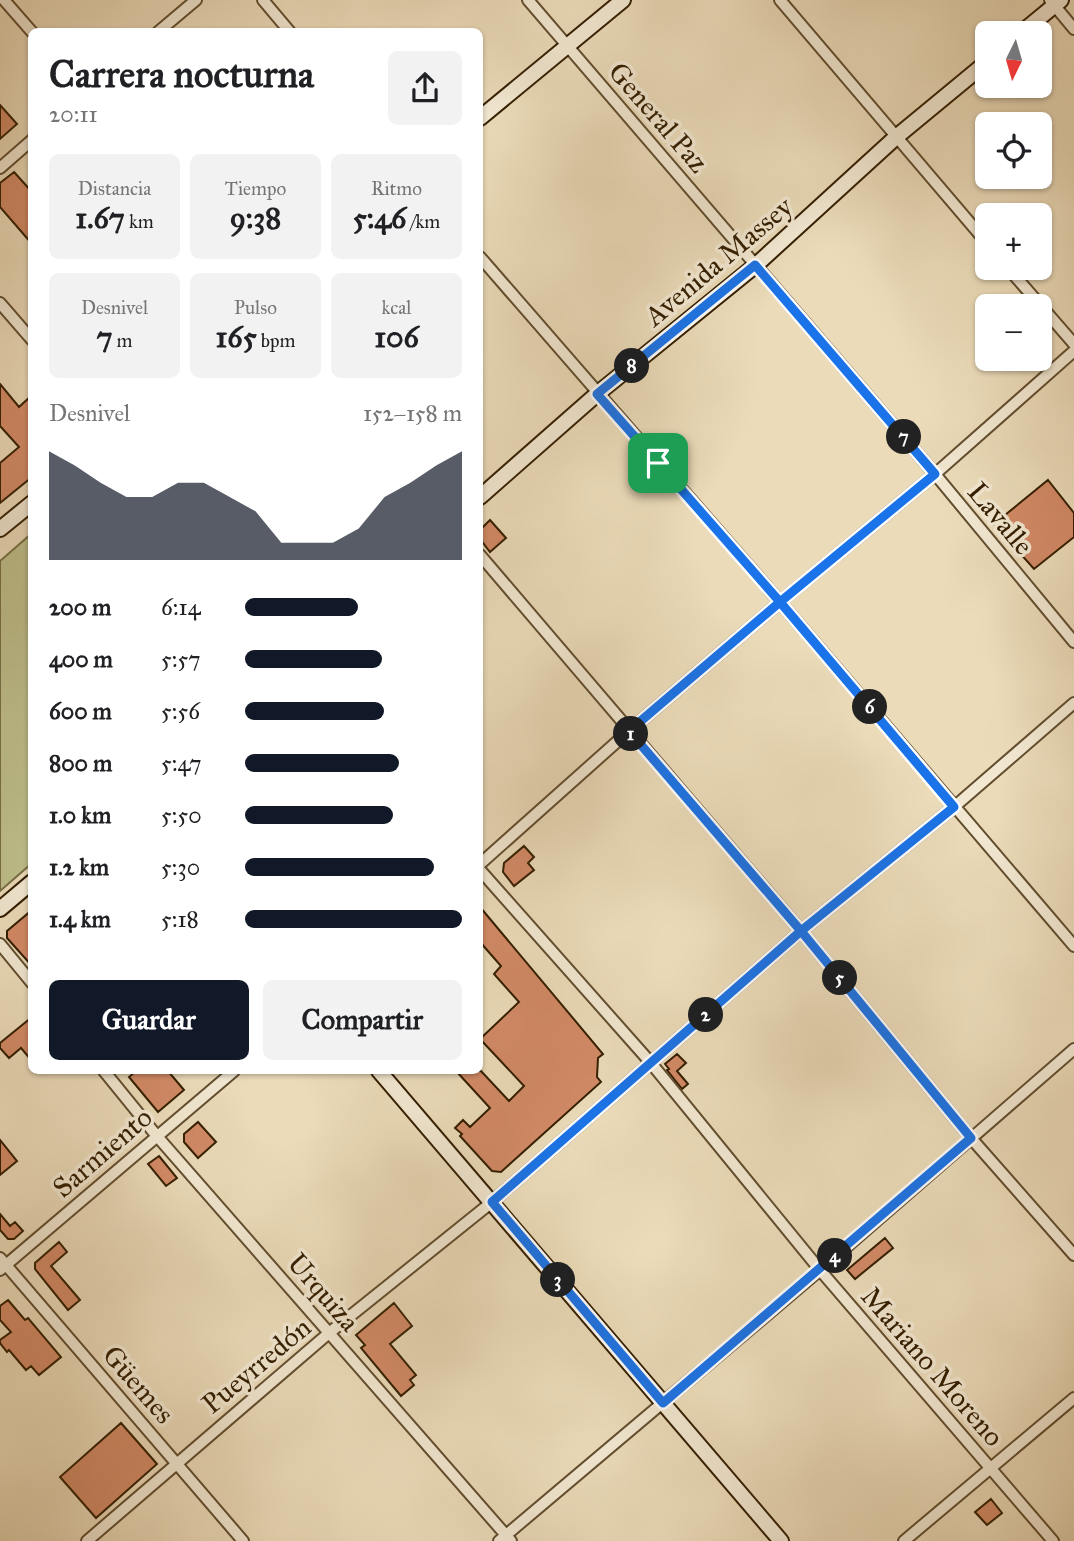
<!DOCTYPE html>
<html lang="es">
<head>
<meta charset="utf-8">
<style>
	:root { --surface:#fff; --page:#f2f2f2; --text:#202124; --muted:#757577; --accent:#111827 }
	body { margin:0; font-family:"IM FELL Great Primer",serif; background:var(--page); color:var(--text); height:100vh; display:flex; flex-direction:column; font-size:26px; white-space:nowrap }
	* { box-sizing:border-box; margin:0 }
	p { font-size:23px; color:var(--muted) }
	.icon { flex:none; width:38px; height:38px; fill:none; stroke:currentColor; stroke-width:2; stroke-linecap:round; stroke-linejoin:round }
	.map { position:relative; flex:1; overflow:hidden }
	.drawer { position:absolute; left:28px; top:28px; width:455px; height:1046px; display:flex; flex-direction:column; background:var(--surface); border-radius:10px; box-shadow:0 2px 5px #0004 }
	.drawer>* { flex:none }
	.needle { width:46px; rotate:185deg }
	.buttons { position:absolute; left:975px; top:21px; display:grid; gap:14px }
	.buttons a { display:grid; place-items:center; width:77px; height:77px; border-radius:10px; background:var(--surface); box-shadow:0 2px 5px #0004; font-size:35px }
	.pin { position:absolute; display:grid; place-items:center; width:60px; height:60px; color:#fff; margin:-30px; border-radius:14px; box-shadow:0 4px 10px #0006 }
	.km { position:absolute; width:35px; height:35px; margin:-18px; border-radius:50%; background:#222; color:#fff; font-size:19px; line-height:35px; text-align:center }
	.round { display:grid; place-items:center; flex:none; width:74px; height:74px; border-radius:10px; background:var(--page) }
	.head { display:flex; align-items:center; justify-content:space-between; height:119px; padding:0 21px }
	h1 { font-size:38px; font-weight:700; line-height:52px }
	.stats { display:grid; grid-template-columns:repeat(3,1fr); gap:10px; height:119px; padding:7px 21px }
	.stats div { display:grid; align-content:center; border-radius:10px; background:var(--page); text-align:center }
	.stats b { font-size:30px; font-weight:700 }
	.stats small { font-size:19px; font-weight:400 }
	.stats p { font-size:19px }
	.chart { height:196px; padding:14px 21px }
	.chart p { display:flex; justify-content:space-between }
	.chart svg { width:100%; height:126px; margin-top:7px; fill:var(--accent); opacity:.7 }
	.primary-button { display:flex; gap:14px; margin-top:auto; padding:14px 21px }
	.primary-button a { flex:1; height:80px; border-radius:10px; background:var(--accent); color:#fff; font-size:28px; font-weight:700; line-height:80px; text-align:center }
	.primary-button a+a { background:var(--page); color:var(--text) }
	ul { padding:0 21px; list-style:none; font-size:23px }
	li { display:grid; grid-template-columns:112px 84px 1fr; align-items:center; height:52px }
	li i { height:18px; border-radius:9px; background:var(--accent) }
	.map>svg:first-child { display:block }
	.green { fill:#bdbe8b; stroke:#786e46; stroke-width:2 }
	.building { fill:#d28a66; stroke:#331e00; stroke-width:2 }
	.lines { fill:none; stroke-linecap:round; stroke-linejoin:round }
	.street-casing { stroke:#614d2e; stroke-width:14 }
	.secondary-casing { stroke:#331e00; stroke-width:18 }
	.street { stroke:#f2e8d2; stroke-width:10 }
	.secondary { stroke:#f2e8d2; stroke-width:14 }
	.route-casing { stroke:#fff; stroke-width:14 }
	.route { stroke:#1a73e8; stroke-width:9 }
	.labels { text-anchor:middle; stroke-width:7; stroke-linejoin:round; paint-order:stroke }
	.street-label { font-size:28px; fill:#331e00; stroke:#f2e8d2 }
</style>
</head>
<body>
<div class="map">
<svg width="1074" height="1541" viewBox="0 0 1074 1541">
	<rect width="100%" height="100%" fill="#ebdbb9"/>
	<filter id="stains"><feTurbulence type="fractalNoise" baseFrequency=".00286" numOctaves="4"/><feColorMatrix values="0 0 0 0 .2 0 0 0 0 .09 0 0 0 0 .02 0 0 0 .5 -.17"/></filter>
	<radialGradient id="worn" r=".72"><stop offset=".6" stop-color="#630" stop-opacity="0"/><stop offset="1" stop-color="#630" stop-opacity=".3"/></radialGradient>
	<path class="green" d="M31,534V864L0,891V561Z"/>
	<path class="building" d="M0,105L17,124L0,139Z
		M14,172L32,192V244L0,207V183Z
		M0,384L19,407L32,395V477L0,503V463L19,447L0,426Z
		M1048,480L1074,513V537L1034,569L994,524Z
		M490,520L506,538L490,552L480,539V530Z
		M524,846L534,857L528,863L534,870L514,886L503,872L504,863Z
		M480,907L603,1054L598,1058L597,1077L601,1082L501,1172L492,1171L460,1136L462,1134L455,1128L463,1120L470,1127L490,1108L456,1071H481L509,1101L524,1086L480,1039L519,1002L494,974L501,966L480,942Z
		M32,910V966L7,938V931Z
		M32,1017V1061L21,1048L9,1058L0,1048V1043Z
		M677,1054L686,1063L677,1071L688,1084L682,1089L667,1070L669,1069L665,1064Z
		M136,1071H168L184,1090L158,1112L129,1077Z
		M198,1122L216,1142L198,1158L184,1142V1134Z
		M131,1125L136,1131V1136L109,1161L99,1150Z
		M0,1140L17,1161L0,1175Z
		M159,1156L177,1178L166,1186L148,1164Z
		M0,1214L10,1226L15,1222L23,1231L14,1239H8L0,1230Z
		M885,1238L893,1248L855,1279L847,1270Z
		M59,1242L67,1252L51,1266L80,1300L68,1310L35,1269V1263Z
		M8,1300L25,1320L28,1318L61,1357L39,1375L31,1366L26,1370L9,1350L7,1352L0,1343V1340L11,1332L0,1320V1306Z
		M394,1303L412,1326L390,1344L416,1375L410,1380L414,1385L401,1396L361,1348L365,1345L356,1335Z
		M121,1423L157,1464L96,1518L60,1477Z
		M991,1499L1002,1513L987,1525L975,1512Z"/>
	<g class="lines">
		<g class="street-casing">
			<path id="street" d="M4,0L32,32
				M263,0L290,32
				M528,0L935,474L1074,642
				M780,0L987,243
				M1050,0L1074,29
				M158,32L196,0
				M0,168L32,140
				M480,257L780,602L1074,946
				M1008,268L1074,344
				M0,303L32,340
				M480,555L801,931L971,1138L1074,1255
				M480,864L629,731L780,602L935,474L1074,351
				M480,870L651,1063L820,1270L1053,1541
				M0,944L32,983
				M104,1071L156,1135L511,1541
				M0,1258L243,1541
				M0,1270L234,1071
				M87,1541L329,1333L492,1202L801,931L954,807L1074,703
				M499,1541L820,1270L1074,1049
				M904,1541L1074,1398"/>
		</g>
		<g class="secondary-casing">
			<path id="secondary" d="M1021,33L1061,0
				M480,118L623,0
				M480,497L597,394L756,265L895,138L987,62
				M0,529L32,503
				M0,909L32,882
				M379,1071L781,1541"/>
		</g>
		<use href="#street" class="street"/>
		<use href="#secondary" class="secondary"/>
	</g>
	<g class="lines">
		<g class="route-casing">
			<path id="route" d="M658,463L780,602L629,731L801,931L492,1202L663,1403L971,1138L801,931L954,807L780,602L935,474L755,265L597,394L658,463"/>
		</g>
		<use href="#route" class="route"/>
	</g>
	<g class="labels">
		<g class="street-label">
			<text transform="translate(659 117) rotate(49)" y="10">General Paz</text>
			<text transform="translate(718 261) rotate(-40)" y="10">Avenida Massey</text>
			<text transform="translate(1001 518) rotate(50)" y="10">Lavalle</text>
			<text transform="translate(102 1152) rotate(-41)" y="10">Sarmiento</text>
			<text transform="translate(324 1292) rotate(49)" y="10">Urquiza</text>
			<text transform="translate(256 1365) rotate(-40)" y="10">Pueyrredón</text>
			<text transform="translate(933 1366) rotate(49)" y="10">Mariano Moreno</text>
			<text transform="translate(139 1384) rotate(49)" y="10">Güemes</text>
		</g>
	</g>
	<rect width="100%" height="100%" filter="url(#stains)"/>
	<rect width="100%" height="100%" fill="url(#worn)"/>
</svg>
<div class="buttons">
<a><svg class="needle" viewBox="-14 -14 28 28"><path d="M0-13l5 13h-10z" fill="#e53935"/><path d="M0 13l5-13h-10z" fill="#757577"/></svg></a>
<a><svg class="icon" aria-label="locate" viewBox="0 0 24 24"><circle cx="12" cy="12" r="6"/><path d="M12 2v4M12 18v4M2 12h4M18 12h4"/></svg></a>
<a>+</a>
<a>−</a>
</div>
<div class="pin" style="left:658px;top:463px;background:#1e9e55"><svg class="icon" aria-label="arrive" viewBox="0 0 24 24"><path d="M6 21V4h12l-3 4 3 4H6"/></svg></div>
<b class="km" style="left:631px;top:734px">1</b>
<b class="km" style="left:706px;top:1015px">2</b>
<b class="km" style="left:558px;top:1280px">3</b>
<b class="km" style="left:835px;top:1256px">4</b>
<b class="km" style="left:840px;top:978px">5</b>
<b class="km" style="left:870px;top:707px">6</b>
<b class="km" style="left:904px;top:437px">7</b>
<b class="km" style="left:632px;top:366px">8</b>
<section class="drawer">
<div class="head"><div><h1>Carrera nocturna</h1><p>20:11</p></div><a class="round"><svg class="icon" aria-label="share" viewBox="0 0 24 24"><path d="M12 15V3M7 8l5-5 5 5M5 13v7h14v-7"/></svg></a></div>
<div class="stats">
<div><p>Distancia</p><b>1.67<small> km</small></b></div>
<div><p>Tiempo</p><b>9:38</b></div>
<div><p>Ritmo</p><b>5:46<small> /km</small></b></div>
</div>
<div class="stats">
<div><p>Desnivel</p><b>7<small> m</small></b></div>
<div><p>Pulso</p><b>165<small> bpm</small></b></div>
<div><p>kcal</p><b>106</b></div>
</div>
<div class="chart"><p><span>Desnivel</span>152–158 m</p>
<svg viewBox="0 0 160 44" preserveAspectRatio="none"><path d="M0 44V6L10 11L20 17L30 22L40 22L50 17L60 17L70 22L80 27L90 38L100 38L110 38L120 33L130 22L140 17L150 11L160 6V44z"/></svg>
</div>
<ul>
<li><b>200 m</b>6:14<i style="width:52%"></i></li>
<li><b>400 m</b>5:57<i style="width:63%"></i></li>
<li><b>600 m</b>5:56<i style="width:64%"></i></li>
<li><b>800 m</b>5:47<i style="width:71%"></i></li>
<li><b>1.0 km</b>5:50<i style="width:68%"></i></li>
<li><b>1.2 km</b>5:30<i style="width:87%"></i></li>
<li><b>1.4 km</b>5:18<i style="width:100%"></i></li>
</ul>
<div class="primary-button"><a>Guardar</a><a>Compartir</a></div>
</section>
</div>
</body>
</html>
